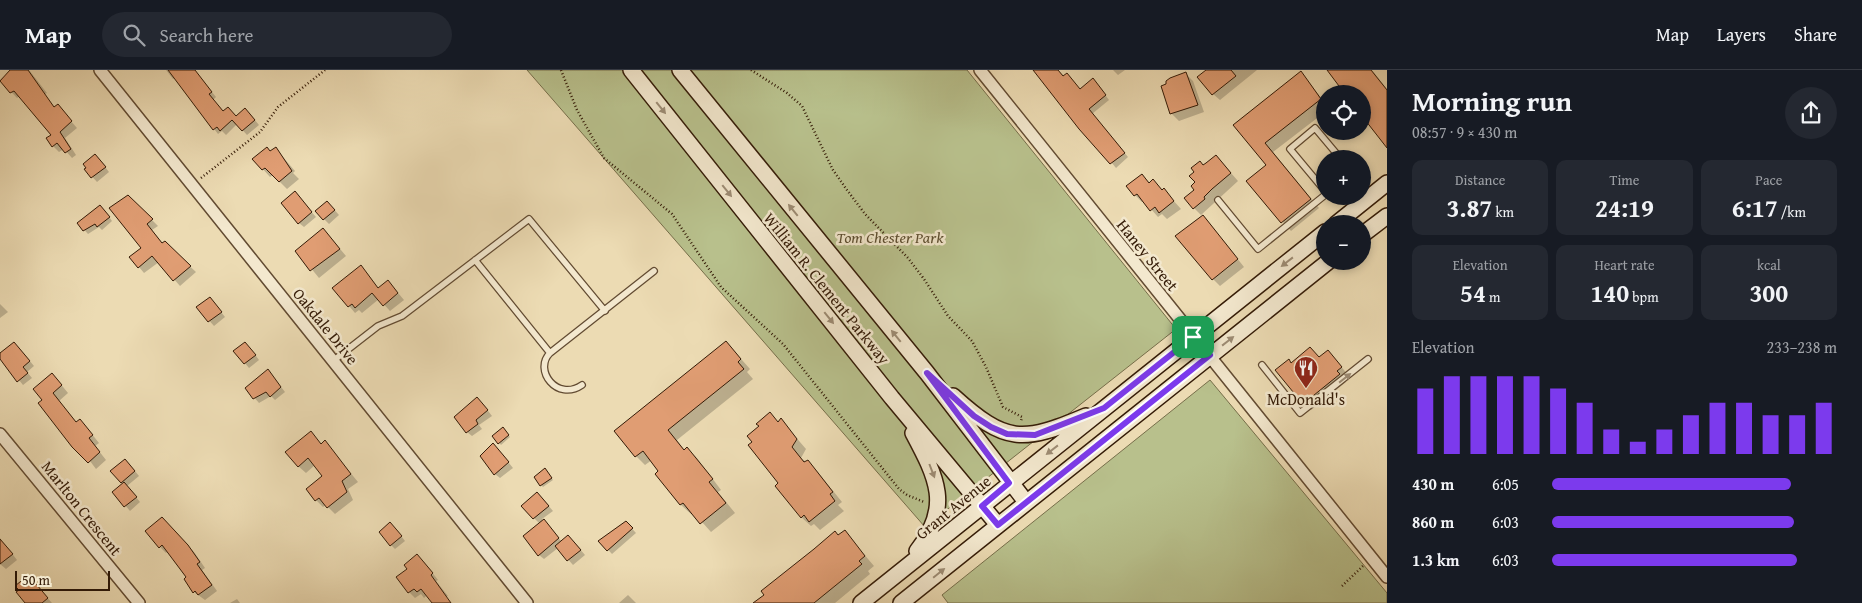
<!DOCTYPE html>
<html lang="en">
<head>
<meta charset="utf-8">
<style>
	:root { --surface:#171b24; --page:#242831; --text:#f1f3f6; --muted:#9ea1a6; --line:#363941; --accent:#7c3aed }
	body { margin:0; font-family:"Gentium Book Plus",serif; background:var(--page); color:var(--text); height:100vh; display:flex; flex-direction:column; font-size:19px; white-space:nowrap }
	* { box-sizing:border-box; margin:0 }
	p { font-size:16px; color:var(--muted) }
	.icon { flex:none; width:28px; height:28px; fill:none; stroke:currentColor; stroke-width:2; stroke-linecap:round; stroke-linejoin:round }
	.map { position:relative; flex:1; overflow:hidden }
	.drawer { display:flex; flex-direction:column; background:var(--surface); width:475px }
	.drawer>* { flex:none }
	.controls { position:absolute; left:1316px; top:15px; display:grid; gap:10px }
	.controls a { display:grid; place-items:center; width:55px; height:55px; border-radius:50%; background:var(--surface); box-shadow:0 2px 8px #0003; font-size:25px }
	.scale { position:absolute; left:15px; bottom:12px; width:95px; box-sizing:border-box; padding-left:5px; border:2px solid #341b07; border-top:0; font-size:14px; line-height:18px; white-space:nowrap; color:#341b07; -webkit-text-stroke:4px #f3e8ce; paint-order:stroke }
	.pin { position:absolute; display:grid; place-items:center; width:42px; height:42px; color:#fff; margin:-21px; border-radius:10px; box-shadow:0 2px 8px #0006 }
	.round { display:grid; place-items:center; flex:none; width:52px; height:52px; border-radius:26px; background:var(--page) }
	.headline { display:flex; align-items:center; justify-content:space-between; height:85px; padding:0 25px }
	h1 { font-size:28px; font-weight:800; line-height:38px }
	.figures { display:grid; grid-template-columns:repeat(3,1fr); gap:8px; height:85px; padding:5px 25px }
	.figures div { display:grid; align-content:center; border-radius:10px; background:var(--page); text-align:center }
	.figures b { font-size:25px; font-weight:800 }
	.figures small { font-size:14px; font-weight:400 }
	.figures p { font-size:14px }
	.chart { height:140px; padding:10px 25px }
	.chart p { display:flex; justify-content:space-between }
	.chart svg { width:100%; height:90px; margin-top:5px; stroke:var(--accent); stroke-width:6 }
	ul { padding:0 25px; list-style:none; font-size:16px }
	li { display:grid; grid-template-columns:80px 60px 1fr; align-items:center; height:38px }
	li i { height:12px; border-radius:6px; background:var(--accent) }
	header { display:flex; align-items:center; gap:30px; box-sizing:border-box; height:70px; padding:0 25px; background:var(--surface); border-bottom:1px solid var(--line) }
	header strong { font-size:24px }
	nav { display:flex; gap:28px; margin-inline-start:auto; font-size:18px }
	.search { width:350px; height:45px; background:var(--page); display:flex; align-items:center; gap:12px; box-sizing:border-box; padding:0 18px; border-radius:28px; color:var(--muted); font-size:19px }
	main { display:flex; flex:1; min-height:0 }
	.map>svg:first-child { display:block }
	.green { fill:#b8c08c; stroke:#766e4a }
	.shadow { fill:#0003 }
	.building { fill:#e09d73; stroke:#341b07 }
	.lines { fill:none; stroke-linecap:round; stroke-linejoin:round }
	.service-casing { stroke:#624b32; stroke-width:8 }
	.minor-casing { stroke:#624b32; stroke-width:14 }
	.secondary-casing { stroke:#341b07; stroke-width:18 }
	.path { stroke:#341b07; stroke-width:2.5; stroke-dasharray:1 2.5; stroke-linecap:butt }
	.service { stroke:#f3e8ce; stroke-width:5.5 }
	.minor { stroke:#f3e8ce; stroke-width:11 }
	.secondary { stroke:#f3e8ce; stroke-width:15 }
	.oneway { fill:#9d8c74 }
	.route-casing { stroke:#fff; stroke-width:10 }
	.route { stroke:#7c3aed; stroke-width:6 }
	.labels { text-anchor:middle; stroke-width:5; stroke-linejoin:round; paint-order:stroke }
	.park-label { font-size:16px; font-style:italic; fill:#5c4d2f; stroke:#f3e8ce }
	.street-label { font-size:16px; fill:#341b07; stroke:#f3e8ce }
	.poi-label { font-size:16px; fill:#341b07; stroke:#f3e8ce }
</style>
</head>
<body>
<header>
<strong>Map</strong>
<div class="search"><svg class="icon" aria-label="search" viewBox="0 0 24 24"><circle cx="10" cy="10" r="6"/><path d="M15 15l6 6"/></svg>Search here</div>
<nav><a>Map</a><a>Layers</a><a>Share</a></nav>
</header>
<main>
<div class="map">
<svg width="1387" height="533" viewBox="0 0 1387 533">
	<rect width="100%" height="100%" fill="#ecdbb3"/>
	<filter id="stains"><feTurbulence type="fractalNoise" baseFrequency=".004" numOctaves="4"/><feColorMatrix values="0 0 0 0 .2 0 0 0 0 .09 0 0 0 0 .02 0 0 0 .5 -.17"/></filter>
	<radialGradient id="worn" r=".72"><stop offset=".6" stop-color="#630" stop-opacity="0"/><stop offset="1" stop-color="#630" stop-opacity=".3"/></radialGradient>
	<path class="green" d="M527,0H967L1176,259L925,457Z
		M1210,310L1387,523V533H948L942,525Z"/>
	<path class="shadow" d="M12,0H29L47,23L44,25L55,38L63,42L77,58L65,68L76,85L72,88L64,79L59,82L53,76V66L20,26L17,28L0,10Z
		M166,0H194L216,27L213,30L224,42L236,48L250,44L259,55L247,65L237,54L226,65L222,61L218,64L175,8L173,9Z
		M1036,0H1057L1081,20L1103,22L1109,30L1092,44L1128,87L1116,98Z
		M1113,0H1125L1118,5Z
		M1208,0H1257L1220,30L1213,24Z
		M1328,0H1372L1387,19V75L1362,24Z
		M1301,2L1325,33V42L1273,82L1319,138L1291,161L1248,112L1268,96L1235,55Z
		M1186,4L1193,11L1204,42L1179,51L1172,44L1163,16Z
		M276,79L295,101L293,103L299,109L287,119L273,105L270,107L254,89Z
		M1216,86L1238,111L1201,145L1194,138L1197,112L1203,96Z
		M100,90L109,102L97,112L86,100Z
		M1142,106L1150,113L1163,121L1164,120L1181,139L1167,149L1162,144L1158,147L1144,131L1142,132L1135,125Z
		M128,126L158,156L152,160L163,174L165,173L196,202L180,216L159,192L144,203L139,197L142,178Z
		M299,128L316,147L304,157L299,153Z
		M332,137L339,145L329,154L324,149Z
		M104,140L112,151L102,160L99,157L88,164L79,154Z
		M1210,154L1244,197L1220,216L1213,209Z
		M330,167L346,186L319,208L297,181Z
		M367,203L379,219L394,218L404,230L390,241L379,229L362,243L359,240L355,243L334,218Z
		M214,233L225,247L214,256L198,238Z
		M0,234L8,242L0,248Z
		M726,272L750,299L747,302L753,309L677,370L685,381L687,379L697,388L721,420L718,422L735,443L711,462L693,442L691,444L681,435L656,404L660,401L652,390L645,395L636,386Z
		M19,278L34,296L27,302L32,308L23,315L0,287V285Z
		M250,278L259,290L249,298L235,281Z
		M1320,288L1335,289L1348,305L1344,308L1346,312L1311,340L1304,333L1292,294Z
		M272,305L285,322L275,330L271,326L259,333L246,318Z
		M59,312L68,323L59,331L77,353L87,358L99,373L95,376L106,390L96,399L44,330Z
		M482,333L492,346L479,355L482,359L472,366L467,362Z
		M781,350L806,379L801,388L817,401L842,432L838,435L844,441L820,460L814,454L811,456L801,447L780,413L778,353Z
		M503,359L510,367L501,375L494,366Z
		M325,372L358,412L348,419L353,430L335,444L326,435L323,437L316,430L324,406L315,395L306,403L298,396Z
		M498,379L513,398L500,408L495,404Z
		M130,395L139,406L127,416L140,432L130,441L114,422L124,414L112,401Z
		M547,402L553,410L543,417L541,415Z
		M542,428L553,441L542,449L562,472L573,471L585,485L573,495L558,478L544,489L539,485L540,454L534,448Z
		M162,449L194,482L205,498L202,500L217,521L205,530L194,522L185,509L188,507L168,481L166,483L160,477Z
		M626,452L636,463L612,484L600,471Z
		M395,458L405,471L395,479L391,475Z
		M845,462L874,496L868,501L870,504L835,533H757Z
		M0,468L17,490L6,499L0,494Z
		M424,492L438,510L436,511L448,526L446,527L450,533H433L427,525L424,528L421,524L415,528L409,522Z
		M26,508L35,514L52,533H27L21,520Z
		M628,525L636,533H619Z
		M237,529L240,533H230Z"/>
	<path class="building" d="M10,0H28L54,37L58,34L72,51L60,62L71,79L65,83L57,73L52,77L46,68L51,65L14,21L10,23L0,11Z
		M168,0H195L212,22L209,24L223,41L228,37L236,46L245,38L255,50L242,61L232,50L220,61L217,57L213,60Z
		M1033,0H1058L1063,6L1067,3L1080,19L1093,8L1106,25L1089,39L1125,83L1110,94L1079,59Z
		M1206,0H1231L1236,6L1212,25L1197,7Z
		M1327,0H1371L1387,20V78L1362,46V24H1345Z
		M1301,1L1321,29L1265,73L1311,129L1281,153L1246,111L1266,95L1233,55Z
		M1186,2L1198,35L1170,44L1161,16L1166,14V11L1170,8Z
		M267,77L270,81L276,77L292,101L279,112L265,98L262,100L252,89Z
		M95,84L106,97L91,108L84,99L86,98L83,94Z
		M1216,85L1231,103L1212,119L1204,127L1205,129L1193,139L1184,128L1194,120L1191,116L1195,112L1189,106L1194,102L1191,98L1200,91L1203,95L1206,93Z
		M1142,104L1149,113L1153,109L1162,120L1164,118L1174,131L1159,143L1155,137L1150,141L1137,124L1134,126L1126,116Z
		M295,121L312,142L298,154L281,133Z
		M128,125L153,149L147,154L162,173L165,171L191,196L173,211L152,186L138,198L129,187L141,178L109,138Z
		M327,131L335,140L323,150L315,141Z
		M100,135L110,147L97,157L95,154L83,161L77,153Z
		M1203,145L1238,189L1212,210L1175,166Z
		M323,158L340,179L310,201L295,181Z
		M361,195L378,218L388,210L398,223L383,236L372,223L355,238L352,234L348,237L332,218Z
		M210,227L222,242L208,252L196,237Z
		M726,271L741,289L738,292L744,299L668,360L684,380L687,377L713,409L709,412L726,433L700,454L683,433L680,435L655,404L658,401L643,381L635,387L614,361Z
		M14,272L30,291L23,297L28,303L17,312L0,289V283Z
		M245,272L256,285L244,294L233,281Z
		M1310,277L1319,287L1328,280L1342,297L1337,301L1340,304L1303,334L1275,300L1289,289L1291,293Z
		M268,299L281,317L270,327L266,322L253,329L245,318Z
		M52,303L62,315L53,323L76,352L80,349L93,365L89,368L100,382L88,393L72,377L38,333L42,330L33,319Z
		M477,327L488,340L476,350L478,354L466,363L454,347Z
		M770,342L778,352L781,348L797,369L792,377L804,392L808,390L833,422L830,424L835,431L809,452L804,445L801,448L775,416L778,413L748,375L752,372L747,366L759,356L756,354Z
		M503,357L509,365L498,374L492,366Z
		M311,361L321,374L325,370L351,404L342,411L347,422L327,438L319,428L315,431L306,419L322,406L308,388L298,397L285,382Z
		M493,373L509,392L494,405L480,386Z
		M125,389L135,401L121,413L110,401Z
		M545,398L552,408L540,416L534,407Z
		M124,412L137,427L124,437L112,422Z
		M537,422L549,436L533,449L521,436Z
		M162,447L188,475L200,492L197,494L212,515L198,525L195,521L193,523L184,509L186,507L162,475L159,478L145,461Z
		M544,449L559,468L538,486L523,466Z
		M626,451L633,458L607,481L598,471Z
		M390,452L402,466L390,476L379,462Z
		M845,460L865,486L859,491L862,494L814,533H753L764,525L761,521L814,479L835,461L838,465Z
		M568,465L581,480L567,491L555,476Z
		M0,469L13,484L0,494Z
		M417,484L433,503L431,505L451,533H432L421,519L417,522L414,519L408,523L396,507L407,499L404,495Z
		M26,507L28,510L31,508L48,528L42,533H25L16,522L19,520L15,516Z"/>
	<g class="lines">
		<g class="service-casing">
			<path id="service" d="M1325,121L1290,79L1315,58L1341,89
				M1348,126L1358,136
				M1218,130L1258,179L1325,125
				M475,190L550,283L654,201
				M550,283C533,300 557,332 582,315
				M333,291L378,256L402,246L529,149L605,241
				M1262,295L1300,343L1368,289"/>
		</g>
		<g class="minor-casing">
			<path id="minor" d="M100,0L527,533
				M980,0L1387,507
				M0,364L139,533"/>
		</g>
		<g class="secondary-casing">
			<path id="secondary" d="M631,0L892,328L998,455
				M680,0L927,303L1026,432
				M1336,154L1387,113
				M1362,165L1387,146
				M953,326C1006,374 1022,373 1086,346
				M913,363C937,408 952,437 917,481
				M861,533L1325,162
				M901,533L1329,191"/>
		</g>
		<path class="path" d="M561,0L577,40L604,88L672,144L721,217L783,274L899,419L907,425L924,432
			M751,0L787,23L802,36L833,100L847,120L865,144L908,188L924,209L948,246L972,271L986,297L1003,337L1022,347L1021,351
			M201,108L260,62L278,37L325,0
			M1342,516L1364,495"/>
		<use href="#service" class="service"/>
		<use href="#minor" class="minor"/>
		<use href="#secondary" class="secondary"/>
	</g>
	<defs><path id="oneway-solid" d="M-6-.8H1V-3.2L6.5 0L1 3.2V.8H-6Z" transform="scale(1.25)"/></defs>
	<g class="oneway">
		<use href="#oneway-solid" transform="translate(661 38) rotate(51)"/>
		<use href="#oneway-solid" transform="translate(727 121) rotate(51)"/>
		<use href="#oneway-solid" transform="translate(793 140) rotate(-129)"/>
		<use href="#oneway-solid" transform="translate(1287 192) rotate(142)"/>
		<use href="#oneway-solid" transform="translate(829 248) rotate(51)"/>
		<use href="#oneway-solid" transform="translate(896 266) rotate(-129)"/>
		<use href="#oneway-solid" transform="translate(1228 271) rotate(-38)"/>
		<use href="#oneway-solid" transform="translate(1345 308) rotate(-38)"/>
		<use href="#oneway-solid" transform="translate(1052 380) rotate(142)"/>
		<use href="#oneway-solid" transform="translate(932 401) rotate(69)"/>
		<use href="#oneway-solid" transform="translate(939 503) rotate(-39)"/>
	</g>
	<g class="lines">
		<g class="route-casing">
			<path id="route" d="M1193,267L1210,285L998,455L982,436L1009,413L927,303L974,346L991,357L1007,364L1035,365L1104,338Z"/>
		</g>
		<use href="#route" class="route"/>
	</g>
	<defs>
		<g id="restaurant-pin" transform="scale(1.25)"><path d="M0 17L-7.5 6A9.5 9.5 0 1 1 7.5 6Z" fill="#8f2418" stroke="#f3e8ce"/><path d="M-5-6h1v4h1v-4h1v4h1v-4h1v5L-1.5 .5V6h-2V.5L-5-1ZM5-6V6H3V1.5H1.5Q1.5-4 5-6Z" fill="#fff"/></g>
	</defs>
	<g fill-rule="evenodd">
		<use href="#restaurant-pin" x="1306" y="298"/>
	</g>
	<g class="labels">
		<g class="park-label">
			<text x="890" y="173">Tom Chester Park</text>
		</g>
		<g class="street-label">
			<text transform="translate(1148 185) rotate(51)" y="6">Haney Street</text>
			<text transform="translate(827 218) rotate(51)" y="6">William R. Clement Parkway</text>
			<text transform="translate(326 256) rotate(51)" y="6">Oakdale Drive</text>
			<text transform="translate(953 437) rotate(-39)" y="6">Grant Avenue</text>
			<text transform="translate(82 438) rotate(51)" y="6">Marlton Crescent</text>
		</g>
		<g class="poi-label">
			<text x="1306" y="335">McDonald's</text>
		</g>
	</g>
	<rect width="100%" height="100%" filter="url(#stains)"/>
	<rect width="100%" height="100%" fill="url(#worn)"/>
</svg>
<div class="controls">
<a><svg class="icon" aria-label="locate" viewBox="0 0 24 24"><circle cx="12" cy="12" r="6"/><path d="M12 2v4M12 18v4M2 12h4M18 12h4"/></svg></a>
<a>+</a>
<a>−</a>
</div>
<div class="scale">50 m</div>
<div class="pin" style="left:1193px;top:267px;background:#1e9e55"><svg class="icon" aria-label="arrive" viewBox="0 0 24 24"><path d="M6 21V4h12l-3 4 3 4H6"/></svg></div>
</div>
<section class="drawer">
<div class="headline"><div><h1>Morning run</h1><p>08:57 · 9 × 430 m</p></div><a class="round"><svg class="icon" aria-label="share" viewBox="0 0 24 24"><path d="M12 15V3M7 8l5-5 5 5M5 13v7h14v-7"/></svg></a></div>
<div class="figures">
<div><p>Distance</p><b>3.87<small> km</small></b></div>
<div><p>Time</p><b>24:19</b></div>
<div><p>Pace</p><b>6:17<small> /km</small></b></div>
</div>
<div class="figures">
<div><p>Elevation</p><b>54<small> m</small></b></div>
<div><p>Heart rate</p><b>140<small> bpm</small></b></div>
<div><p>kcal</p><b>300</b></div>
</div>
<div class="chart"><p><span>Elevation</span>233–238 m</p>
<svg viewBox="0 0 160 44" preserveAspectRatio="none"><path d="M5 44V12M15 44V6M25 44V6M35 44V6M45 44V6M55 44V12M65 44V19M75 44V32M85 44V38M95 44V32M105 44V25M115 44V19M125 44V19M135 44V25M145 44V25M155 44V19"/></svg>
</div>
<ul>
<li><b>430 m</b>6:05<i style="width:84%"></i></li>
<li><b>860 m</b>6:03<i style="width:85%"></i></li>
<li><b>1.3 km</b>6:03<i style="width:86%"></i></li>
</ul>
</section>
</main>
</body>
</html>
